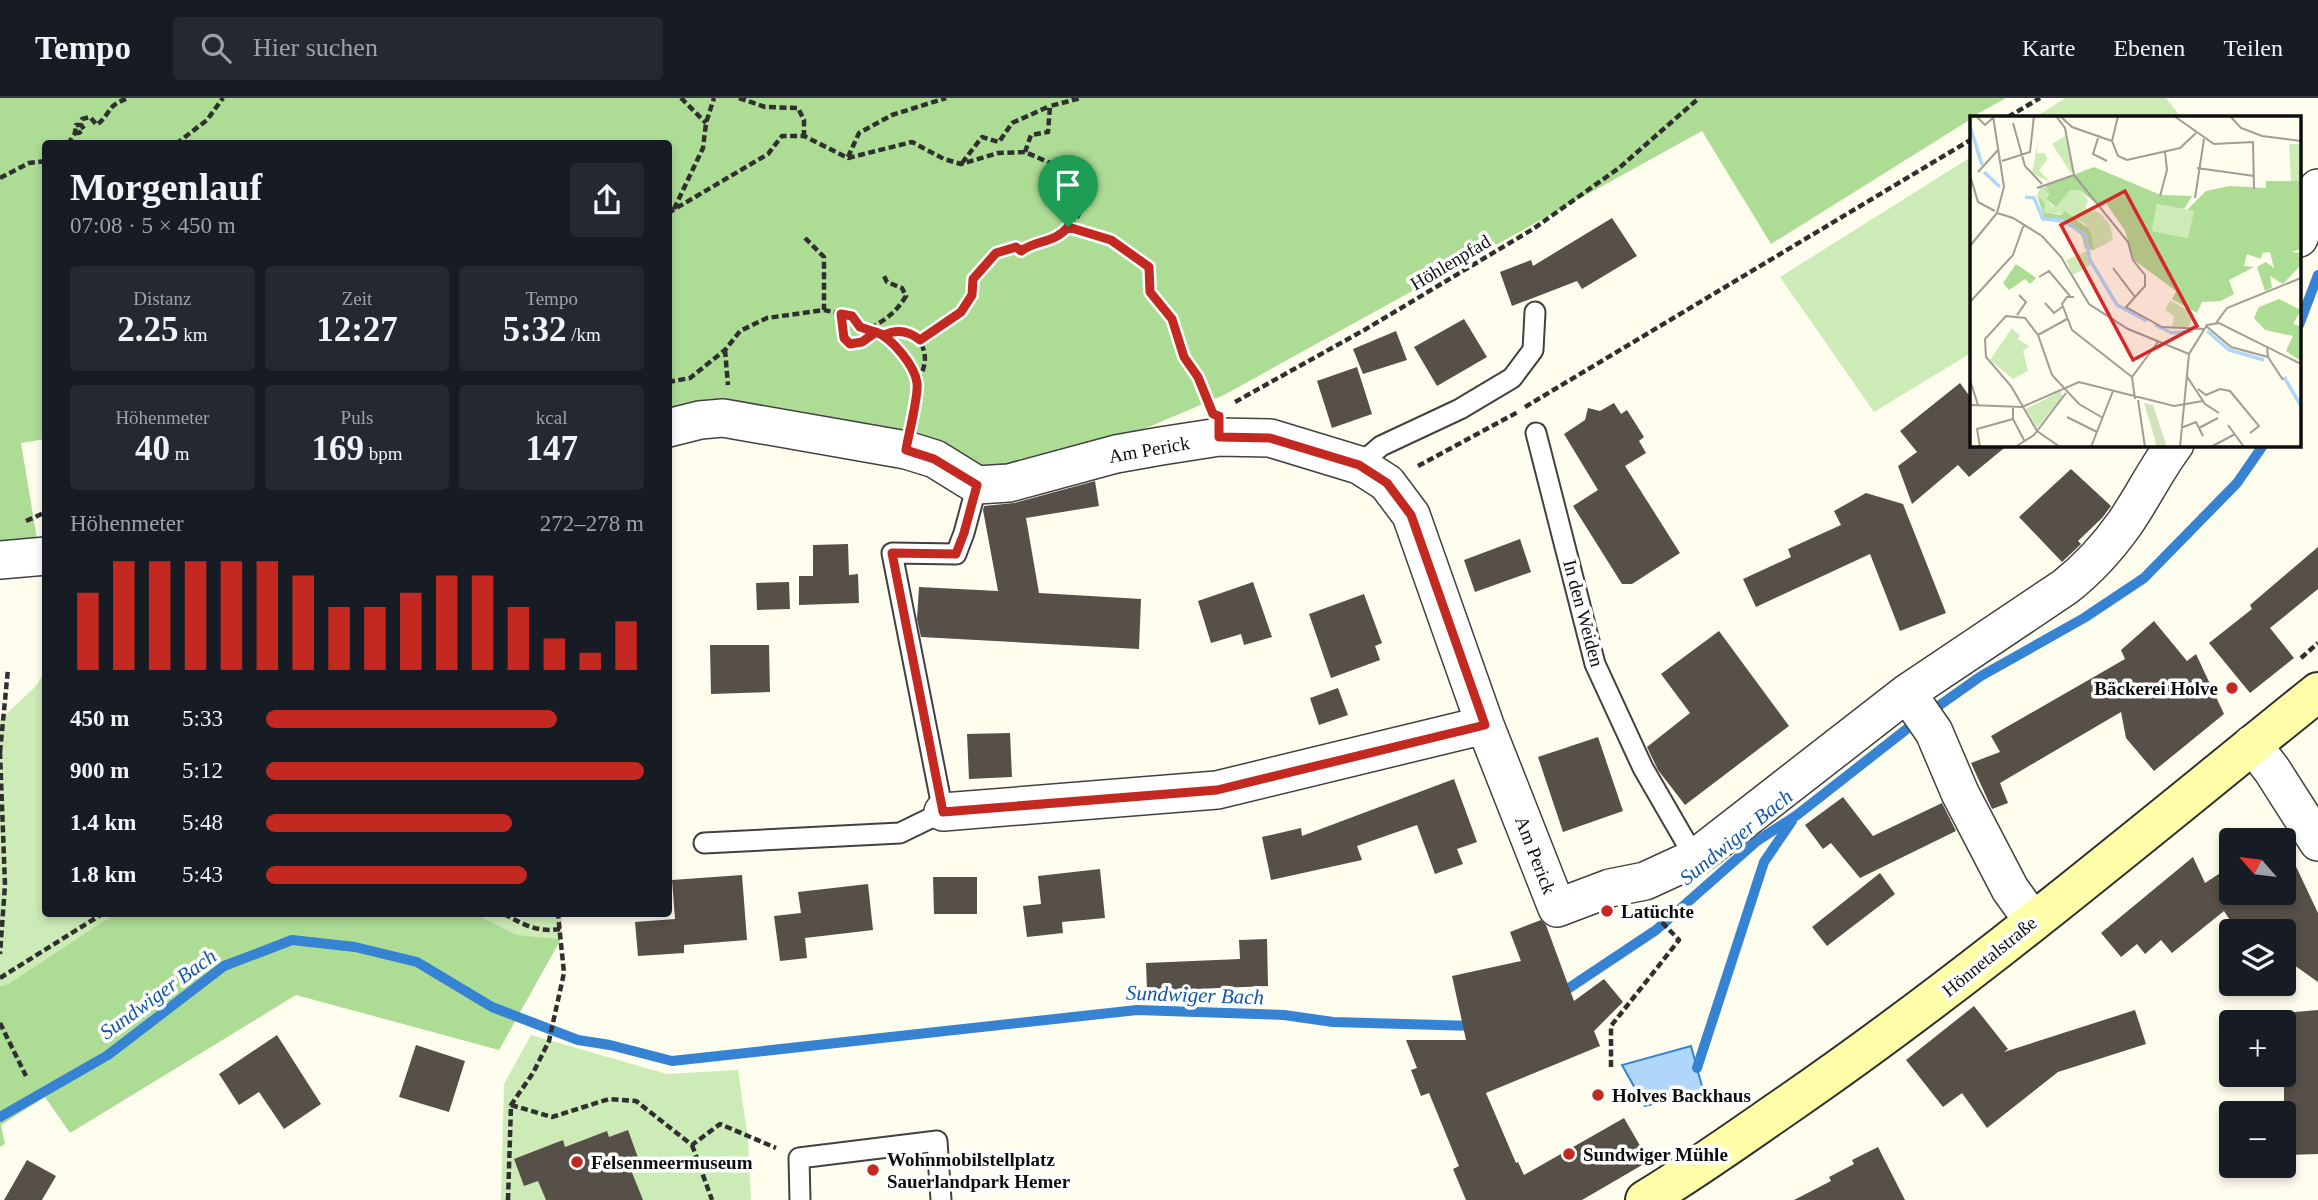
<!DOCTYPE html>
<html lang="de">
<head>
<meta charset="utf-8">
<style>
	:root { --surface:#171b24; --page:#242831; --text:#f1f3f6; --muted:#9ea1a6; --line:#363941; --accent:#c32920 }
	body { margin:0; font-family:"Times New Roman",serif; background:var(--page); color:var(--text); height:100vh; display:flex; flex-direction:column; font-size:26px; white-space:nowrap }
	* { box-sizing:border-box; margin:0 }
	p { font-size:23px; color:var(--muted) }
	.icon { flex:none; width:38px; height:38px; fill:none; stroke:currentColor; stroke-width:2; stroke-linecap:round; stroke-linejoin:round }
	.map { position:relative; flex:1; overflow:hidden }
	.details { position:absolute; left:42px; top:42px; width:630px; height:777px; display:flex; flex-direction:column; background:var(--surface); border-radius:7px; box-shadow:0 4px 10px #0003 }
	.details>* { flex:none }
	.needle { width:46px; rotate:298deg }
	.fabs { position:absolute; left:2219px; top:730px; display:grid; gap:14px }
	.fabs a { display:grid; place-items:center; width:77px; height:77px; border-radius:7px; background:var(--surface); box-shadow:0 4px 10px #0003; font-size:35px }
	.pin { position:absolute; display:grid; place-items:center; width:60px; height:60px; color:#fff; margin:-72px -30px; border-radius:50% 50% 50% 0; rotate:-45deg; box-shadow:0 0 7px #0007 }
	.pin .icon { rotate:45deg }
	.round { display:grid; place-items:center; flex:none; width:74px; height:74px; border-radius:7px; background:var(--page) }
	.head { display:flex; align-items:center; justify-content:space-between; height:119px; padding:0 28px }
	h1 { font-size:38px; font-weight:600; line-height:52px }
	.figures { display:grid; grid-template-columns:repeat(3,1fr); gap:10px; height:119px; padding:7px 28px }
	.figures div { display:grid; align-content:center; border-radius:7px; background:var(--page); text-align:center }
	.figures b { font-size:35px; font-weight:600 }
	.figures small { font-size:19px; font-weight:400 }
	.figures p { font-size:19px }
	.chart { height:196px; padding:14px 28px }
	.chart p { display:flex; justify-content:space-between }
	.chart svg { width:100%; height:126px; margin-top:7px; stroke:var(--accent); stroke-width:6 }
	ul { padding:0 28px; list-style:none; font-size:23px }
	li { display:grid; grid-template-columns:112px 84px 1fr; align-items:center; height:52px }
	li i { height:18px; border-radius:9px; background:var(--accent) }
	header { display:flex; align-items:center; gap:42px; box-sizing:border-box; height:98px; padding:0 35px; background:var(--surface); border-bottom:2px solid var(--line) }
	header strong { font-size:33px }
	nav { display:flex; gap:38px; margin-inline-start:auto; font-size:24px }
	.search { width:490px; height:63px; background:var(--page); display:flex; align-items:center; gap:18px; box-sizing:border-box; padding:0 24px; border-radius:7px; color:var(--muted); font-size:26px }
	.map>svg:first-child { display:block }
	.green { fill:#ccebb6 }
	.forest { fill:#addc95 }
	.water { fill:#b0d6f9; stroke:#3583d2; stroke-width:2 }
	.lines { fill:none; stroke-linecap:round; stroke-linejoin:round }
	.stream { stroke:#3583d2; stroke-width:10 }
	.building { fill:#575049 }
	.lane-casing { stroke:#414141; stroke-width:23 }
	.street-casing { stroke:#414141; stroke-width:40 }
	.secondary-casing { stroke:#303030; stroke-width:42 }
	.path { stroke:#303030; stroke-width:4.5; stroke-dasharray:7 3.5; stroke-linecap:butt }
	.lane { stroke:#fff; stroke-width:19 }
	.street { stroke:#fff; stroke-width:37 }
	.secondary { stroke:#fffea9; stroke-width:38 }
	.route-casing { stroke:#fff; stroke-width:14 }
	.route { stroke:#c32920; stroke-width:9 }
	.poi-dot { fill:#c32920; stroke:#fff; stroke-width:2.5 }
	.labels { text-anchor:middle; stroke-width:7; stroke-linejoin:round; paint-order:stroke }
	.street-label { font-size:19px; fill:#0e0e0e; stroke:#fff }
	.poi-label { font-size:19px; font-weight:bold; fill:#0e0e0e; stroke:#fff; text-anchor:start }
	.water-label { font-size:21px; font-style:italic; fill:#1255a4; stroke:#fff }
	.inset-river { fill:none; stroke:#b0d6f9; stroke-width:3.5 }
	.inset-road { fill:none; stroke:#9f9d94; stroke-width:2 }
	.view { fill:#d62828; fill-opacity:0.15; stroke:#d62828; stroke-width:3.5 }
	.inset-edge { fill:none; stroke:#0e0e0e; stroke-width:3.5 }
</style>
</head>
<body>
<header>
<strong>Tempo</strong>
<div class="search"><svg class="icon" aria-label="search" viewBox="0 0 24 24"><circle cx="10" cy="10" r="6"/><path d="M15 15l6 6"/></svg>Hier suchen</div>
<nav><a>Karte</a><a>Ebenen</a><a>Teilen</a></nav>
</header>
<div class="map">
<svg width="2318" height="1102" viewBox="0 0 2318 1102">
	<rect width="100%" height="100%" fill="#fffdee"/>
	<path class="green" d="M2066,0H2166L2181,19H2035Z
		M1971,59V255L1874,314L1780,179Z
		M45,572L46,816H114L8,886L0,888V622L37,587Z
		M476,816H562L561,841L517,837Z
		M531,937L667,976L738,972L748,1041L751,1102H501L504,986Z"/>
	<path class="forest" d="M0,0H2006L1972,19L1971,21L1771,146L1702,33L1224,297L1118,342L981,383L930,353L708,301L673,318L669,317L668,46H46L45,341L21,345L38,447L0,454Z
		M114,816H476L517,837L561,841L499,952L296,897L70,1035L45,999L1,1027L5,1046L0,1049V888L8,886Z"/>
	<path class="water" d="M1691,948L1703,992L1645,1008L1622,967Z"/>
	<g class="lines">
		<path class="stream" d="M2299,227L2318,177
			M1930,614L1981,578L2084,520L2144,480L2237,385L2264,346
			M1560,896L1656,832L1757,743L1797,717L1917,623
			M1697,970L1764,764L1792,723
			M0,1019L108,957L224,868L292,842L355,849L417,864L492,909L578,942L610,947L672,963L1137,912L1284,917L1333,924L1475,928"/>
	</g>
	<path class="building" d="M1612,120L1637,158L1582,191L1577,183L1512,208L1500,174L1531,162L1533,168Z
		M1464,221L1487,259L1437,288L1414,249Z
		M1396,233L1407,262L1363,276L1353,251Z
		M1357,269L1372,316L1332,330L1317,283Z
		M1960,285L1971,300V346H2009L1969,379L1958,367L1912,406L1898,368L1917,354L1900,333Z
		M1614,305L1621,316L1627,312L1644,339L1639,343L1646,355L1625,368L1680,455L1632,486H1622L1573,408L1598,392L1564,336L1585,322L1588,310L1600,313Z
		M2071,371L2111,408L2102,420L2078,443L2081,446L2062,464L2019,419Z
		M1095,383L1099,408L1026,420L1039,495L1141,501L1139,551L921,539L917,521L919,489L998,493L983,412L984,408L1014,405Z
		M1866,395L1903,406L1946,515L1900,533L1870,456L1756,509L1743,481L1791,459L1788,451L1841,427L1834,413Z
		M1520,441L1531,474L1475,494L1464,462Z
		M848,446L849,477L858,476L859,505L799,507V478H813V447Z
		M2318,449V491L2270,530L2294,560L2250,595L2209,545L2252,511L2250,507Z
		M789,484L790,511L757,512L756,485Z
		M1253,484L1272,539L1244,547L1241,536L1211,545L1198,503Z
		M1364,496L1382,545L1375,548L1380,562L1331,580L1309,516Z
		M2154,523L2187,563L2196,556L2224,616L2154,673L2126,640L2121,614L2000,685L2008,705L1992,711L1971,665L2000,654L1991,638L2125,561L2121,552Z
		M1719,533L1789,628L1685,707L1658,672L1647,649L1690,615L1661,576Z
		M710,547H769L770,594L711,596Z
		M1338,590L1348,617L1319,627L1310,600Z
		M1010,635L1012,679L969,681L967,636Z
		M1598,639L1623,713L1563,734L1538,659Z
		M1454,681L1477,744L1457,751L1463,766L1435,776L1417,727L1357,748L1362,762L1271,782L1262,739L1301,730L1302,738Z
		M1843,699L1873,738L1942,705L1956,733L1860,780L1831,745L1823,751L1805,727Z
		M2284,743L2318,815V884L2294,867L2284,851V833H2237L2224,813L2172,855L2161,842L2145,856L2137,846L2121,859L2101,835L2193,759L2205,785L2231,768V794H2284Z
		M1100,771L1105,820L1062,824L1063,835L1027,839L1023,808L1041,806L1038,778Z
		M1880,775L1895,796L1827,848L1812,829Z
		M742,777L747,842L684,847V855L638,858L635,824L675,821L672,782Z
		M933,779H977V816H934Z
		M868,786L873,832L805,840L807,860L780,863L774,818L801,815L798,794Z
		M1541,822L1546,827L1574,903L1604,881L1623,904L1594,933L1600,948L1486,995L1516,1065L1518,1064L1524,1077L1624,1020L1649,1063L1582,1102H1466L1453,1071L1459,1068L1429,995L1421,998L1411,972L1417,970L1406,942H1466L1452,878L1521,863L1510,834Z
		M1267,841L1268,888L1147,893L1146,865L1240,861L1239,842Z
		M1974,908L2008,951L2004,954L2135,912L2146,946L2058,974L1987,1030L1962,995L1943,1009L1906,962Z
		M2318,912V1056L2284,1057V915Z
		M277,937L321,1006L284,1031L259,994L239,1007L219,976Z
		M416,947L465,963L449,1014L399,999Z
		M628,1032L641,1068L631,1072L643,1102H546L538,1083L524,1088L514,1061L563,1042L565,1049L607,1033L609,1039Z
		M1878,1049L1905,1102H1794L1831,1083L1829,1079L1854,1066L1852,1062Z
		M27,1062L56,1078L42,1102H4Z"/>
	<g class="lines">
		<g class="lane-casing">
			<path id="lane" d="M1536,335L1595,566L1643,670L1695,760
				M1359,367L1381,348L1460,311L1512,280L1533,252L1535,214
				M704,745L900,735L943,714L892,455L956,456L964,435L977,387
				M800,1102L799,1060L937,1043L941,1102"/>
		</g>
		<g class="street-casing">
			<path id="street" d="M2299,140L2318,90
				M668,330L700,322L723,320L906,352L935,361L977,387L1009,385L1116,356L1161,348L1219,339L1270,340L1359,367L1387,385L1411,417L1485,627L1557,810L1610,790L1645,783L1695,760L1907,595L2065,489C2088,471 2108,449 2125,425C2143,399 2156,371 2175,346
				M0,462L46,458
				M1907,595L1934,634L1960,695L2010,791L2033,823
				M2252,646L2272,672L2318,744
				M943,714L1217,692L1485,627"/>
		</g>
		<g class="secondary-casing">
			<path id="secondary" d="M1645,1102C1695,1072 1742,1038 1790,1005C1974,878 2145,733 2318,594"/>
		</g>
		<path class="path" d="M681,0L706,25
			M739,0L765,9L798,10L804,22V38
			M2008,19L2040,0
			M75,35H79L84,31L81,27
			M68,46L75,35L76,27H81L82,21L90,19L97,27C113,13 105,9 128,0
			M176,46L207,22L223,0
			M1025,54L1031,37L1048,34L1050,8L1081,0
			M848,59L859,35L892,17L946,0
			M962,65L982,39L999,44L1012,25L1050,8
			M0,80L29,65L46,63
			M674,111L703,50L706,25L714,0
			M668,115L768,56L782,38H804L848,60L912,44L944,61L961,66L998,55L1025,54L1082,79C1083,86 1085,95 1084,102C1082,120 1062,137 1047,143C1037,147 1030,147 1021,153L1016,149L996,155L973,182L972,197L961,214L920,242
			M1068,129L1111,142L1149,169L1150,194L1172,221L1184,259L1198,279L1208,306
			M805,140L824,159V212
			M841,216L844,240L850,246L862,244L876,234C892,240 916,269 917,286C918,297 913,310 912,320
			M870,230C886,222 897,213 906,198L902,190L887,184L883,176
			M884,237C905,226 930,242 924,268C923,273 920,279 917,284
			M725,252L728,287
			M668,284L690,280L725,252L740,233L767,220L824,212L852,218L860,229L876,234
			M1235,304L1366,231L1533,131L1619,70L1699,0
			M1525,309L1972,41
			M1418,368L1518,314
			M26,423L46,414
			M2301,560L2318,545
			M0,654L5,787L0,856
			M0,654L8,571
			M504,816C523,826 537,835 560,831
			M0,880L102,816
			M0,925L26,978
			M1611,969V928L1679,842L1655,817
			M511,1007L552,1019L609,1001L636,1003L692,1047L720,1026L776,1050
			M692,1047L712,1102
			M508,1102L511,1007L533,975L549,943L564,875L558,816"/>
		<use href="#lane" class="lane"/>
		<use href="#street" class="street"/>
		<use href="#secondary" class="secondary"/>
	</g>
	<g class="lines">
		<g class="route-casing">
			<path id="route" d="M1068,129C1055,145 1036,142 1021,153L1016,149L996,155L973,181L972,197L961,214L920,242C909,233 897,231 884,237L860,229L852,218L841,216L844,240L850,246L862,244L876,234C892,240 915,268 917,285C919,297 908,338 906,352L934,361L977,387L964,435L956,456L892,455L943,714L1217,692L1485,627L1411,417L1387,385L1359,367L1270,340L1219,339V318L1213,316L1198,279L1184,259L1172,221L1150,194L1149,169L1111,142L1068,129"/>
		</g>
		<use href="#route" class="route"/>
	</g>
	<g class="poi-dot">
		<circle cx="2232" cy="590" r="7"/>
		<circle cx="1607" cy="813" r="7"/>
		<circle cx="1598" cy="997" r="7"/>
		<circle cx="1569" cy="1056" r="7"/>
		<circle cx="577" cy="1064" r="7"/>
		<circle cx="873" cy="1072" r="7"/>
	</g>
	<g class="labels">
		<g class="street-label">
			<text transform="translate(1450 164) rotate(-31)" y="7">Höhlenpfad</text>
			<text transform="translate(1149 351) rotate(-10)" y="7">Am Perick</text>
			<text transform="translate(1584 515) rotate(75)" y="7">In den Weiden</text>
			<text transform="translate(1536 757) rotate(69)" y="7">Am Perick</text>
			<text transform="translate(1989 858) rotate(-39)" y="7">Hönnetalstraße</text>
		</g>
		<g class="poi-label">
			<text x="2218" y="597" text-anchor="end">Bäckerei Holve</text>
			<text x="1621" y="820">Latüchte</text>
			<text x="1612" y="1004">Holves Backhaus</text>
			<text x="1583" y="1063">Sundwiger Mühle</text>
			<text x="887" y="1068">Wohnmobilstellplatz<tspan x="887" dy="22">Sauerlandpark Hemer</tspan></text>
			<text x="591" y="1071">Felsenmeermuseum</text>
		</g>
		<g class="water-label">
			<text transform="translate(1736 739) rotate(-39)" y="7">Sundwiger Bach</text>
			<text transform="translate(158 896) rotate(-36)" y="7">Sundwiger Bach</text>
			<text transform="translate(1195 897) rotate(2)" y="7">Sundwiger Bach</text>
		</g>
	</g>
	<g transform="translate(1970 18)">
		<rect width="331" height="331" fill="#fffdee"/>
		<path d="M95,20L104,55L101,57L82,28ZM68,24L67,37H75L77,44L69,54L80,66L62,57ZM319,28H331V65H321ZM71,70L80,73L76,83L83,91L100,74H109L118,84L115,92L130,97L140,109L143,124L124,134L115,108L100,99L74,96L75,87L67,79ZM187,88L224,95L219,122L182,115ZM117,135L122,148L103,159L96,144ZM200,184L224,198L218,212L202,211L204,200L195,194ZM42,212L50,220L47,223L59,230L53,235L58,255L43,263L20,244ZM91,275L92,281L67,312L56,293Z" fill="#ccebb6"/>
		<path d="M124,51L191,79L222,80L214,93L187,88L182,115L218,122L224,95L217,94L236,75L260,70L296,72V65H331V133L321,136L331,137V149L313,168L300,160L302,172L295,175L287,151L296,146L304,152L300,136L292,137L291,143L277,138L274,150L284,151L259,164L264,178L251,185L232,186L227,197L202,183L206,175L164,144L155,115L136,87L131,91L109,74H100L86,91L76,83L79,78L71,70L80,76L75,70ZM67,79L75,87L74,96L91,99L95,95L120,114L124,134L115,133L112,120L98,108L75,104ZM46,148L66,162L60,168L55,163L39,174L33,167ZM309,183L331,194L323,208L331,210V245L316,235L323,220L295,214L284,202L289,191Z" fill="#addc95"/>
		<path d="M174,287L183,289L197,331H187Z" fill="#d3e2be"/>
		<path class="inset-river" d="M0,10L12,49M14,56L30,71M55,81L64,82L73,103L91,104L115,118L120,144L147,189L177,205M185,209L202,217L223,215M237,215L259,234L294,244M314,261L331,290"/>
		<path class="inset-road" d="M6,0L15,9L23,2M86,0L95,12L104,59L158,126L163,144L175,159V170L156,191L192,211L234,213M90,0L102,11L142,25L148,40L157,44L210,32L226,17M204,0L244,28L283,26L284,73M260,0L271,12L292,20L331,25M43,7L55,50L72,68M129,19L123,38L137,45M142,25L148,0M32,45L60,36L64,0M227,52L284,60M8,56L28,34M0,59L8,86L25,95M67,72L104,59M190,80L197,54L195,36M225,82L234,23M27,97L43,102L72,120L91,141L119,188L158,213L219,238L237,209L249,207L331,248M0,130L27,97L34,71L23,0M143,152L165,181M69,161L79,155L100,180M104,181H97L92,188L102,214L162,261M0,186L43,139L54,108M75,187L84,197L92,191M47,199L56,186L49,179M246,207L257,192L331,162M236,210L261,231L298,241M68,219L97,203M297,230L298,241L313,264M216,259L235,288L249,297M162,261L188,226M162,261L165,283M0,264L8,289M228,273L236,279L250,273L260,275L289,310L280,317M168,284L175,331M0,289L52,291L109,266L204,290L233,285M43,291V303L55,326M97,301L127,316M258,309L274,331M211,312L226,306L233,320M229,312L248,302M10,331L7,313L43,303M45,331L64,319L96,277M90,331L67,315L41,270L16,241L15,223L36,200L55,202L68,219L82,259L109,288L133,302M121,331L143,275M210,331L219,238M241,331L265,318"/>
		<path class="view" d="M155,75L227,210L163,244L91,109Z"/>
		<rect width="331" height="331" class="inset-edge"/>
	</g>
</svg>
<div class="fabs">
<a><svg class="needle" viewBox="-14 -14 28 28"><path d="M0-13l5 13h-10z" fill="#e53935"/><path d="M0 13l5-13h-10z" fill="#9ea1a6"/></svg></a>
<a><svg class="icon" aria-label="layers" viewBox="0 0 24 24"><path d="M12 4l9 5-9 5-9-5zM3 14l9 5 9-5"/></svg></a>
<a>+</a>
<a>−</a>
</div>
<div class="pin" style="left:1068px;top:129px;background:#1e9e55"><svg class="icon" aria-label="arrive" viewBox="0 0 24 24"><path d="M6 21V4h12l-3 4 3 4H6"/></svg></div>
<section class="details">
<div class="head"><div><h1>Morgenlauf</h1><p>07:08 · 5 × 450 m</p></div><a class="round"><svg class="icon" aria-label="share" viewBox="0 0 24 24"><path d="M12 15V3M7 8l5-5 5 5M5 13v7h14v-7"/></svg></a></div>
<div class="figures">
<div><p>Distanz</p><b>2.25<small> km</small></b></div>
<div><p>Zeit</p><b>12:27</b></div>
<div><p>Tempo</p><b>5:32<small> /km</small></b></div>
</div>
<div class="figures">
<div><p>Höhenmeter</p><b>40<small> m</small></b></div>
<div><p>Puls</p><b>169<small> bpm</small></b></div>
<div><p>kcal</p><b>147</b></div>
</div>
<div class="chart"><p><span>Höhenmeter</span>272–278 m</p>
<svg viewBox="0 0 160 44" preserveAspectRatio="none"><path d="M5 44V17M15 44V6M25 44V6M35 44V6M45 44V6M55 44V6M65 44V11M75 44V22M85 44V22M95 44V17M105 44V11M115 44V11M125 44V22M135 44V33M145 44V38M155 44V27"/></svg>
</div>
<ul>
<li><b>450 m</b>5:33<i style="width:77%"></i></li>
<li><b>900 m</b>5:12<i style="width:100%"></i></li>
<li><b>1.4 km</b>5:48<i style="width:65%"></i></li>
<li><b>1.8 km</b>5:43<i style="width:69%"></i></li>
</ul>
</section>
</div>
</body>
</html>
